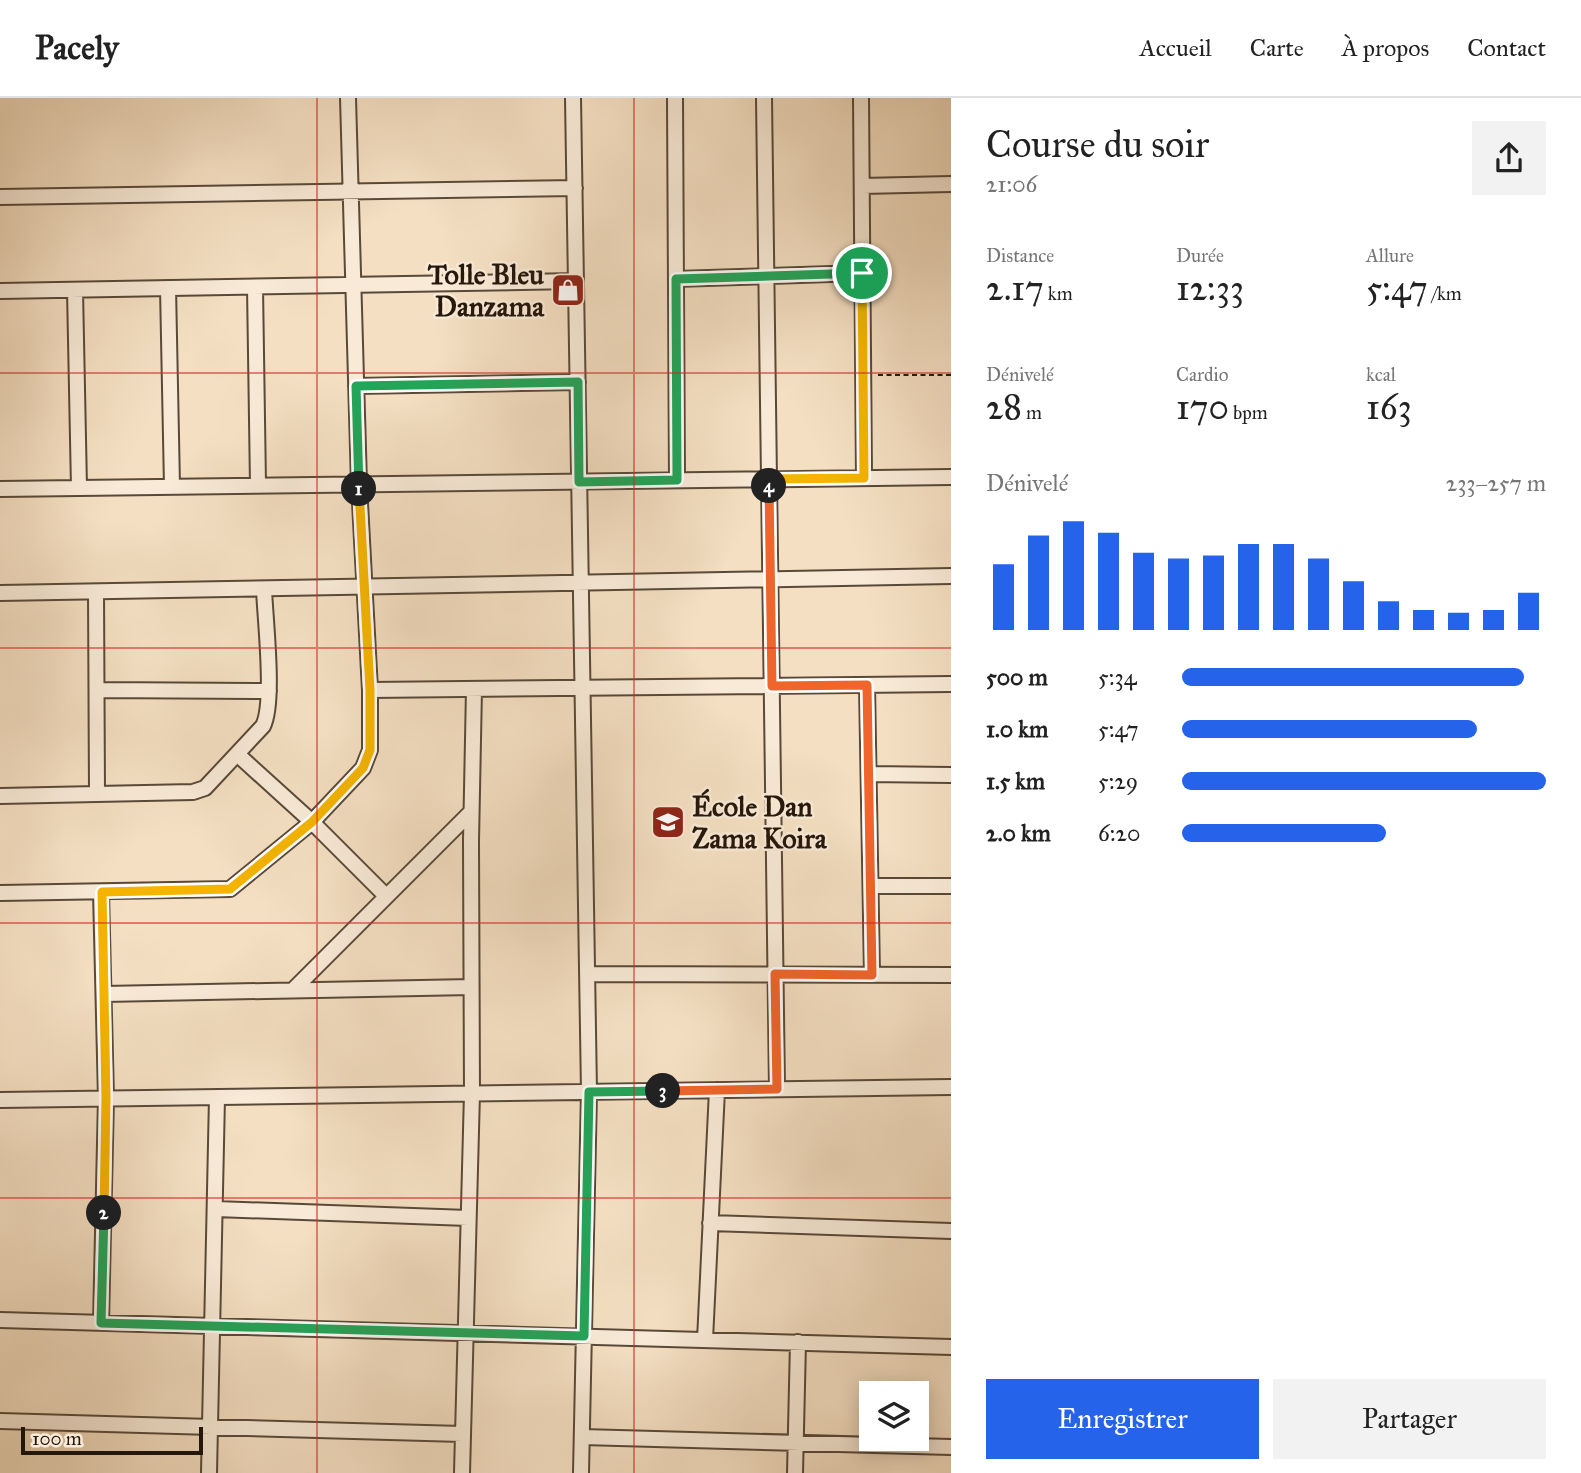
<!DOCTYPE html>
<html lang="fr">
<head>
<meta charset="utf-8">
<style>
	:root { --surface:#fff; --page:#f2f2f2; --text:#222; --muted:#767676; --line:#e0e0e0; --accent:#2563eb }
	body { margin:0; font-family:"IM FELL Great Primer",serif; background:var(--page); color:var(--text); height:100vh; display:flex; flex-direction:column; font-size:26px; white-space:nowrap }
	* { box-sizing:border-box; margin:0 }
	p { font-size:23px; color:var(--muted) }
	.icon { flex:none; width:38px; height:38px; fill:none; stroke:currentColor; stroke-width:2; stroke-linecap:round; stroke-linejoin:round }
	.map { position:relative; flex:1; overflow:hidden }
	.side { display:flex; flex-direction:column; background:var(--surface); width:630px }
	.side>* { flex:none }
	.fabs { position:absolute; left:859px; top:1283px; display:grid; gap:14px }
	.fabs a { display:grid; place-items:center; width:70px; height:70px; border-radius:0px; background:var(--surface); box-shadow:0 4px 18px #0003; font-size:35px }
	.scale { position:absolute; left:21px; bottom:18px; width:182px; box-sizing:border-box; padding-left:7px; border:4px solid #25170b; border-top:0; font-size:19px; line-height:24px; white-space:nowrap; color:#25170b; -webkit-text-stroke:5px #f8ead7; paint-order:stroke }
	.pin { position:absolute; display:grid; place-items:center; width:60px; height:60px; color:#fff; margin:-30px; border:4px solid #fff; border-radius:50%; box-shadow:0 2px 7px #0007 }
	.km { position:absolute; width:35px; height:35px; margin:-18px; border-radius:50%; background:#222; color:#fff; font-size:19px; line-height:35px; text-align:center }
	.round { display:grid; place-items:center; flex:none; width:74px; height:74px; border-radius:0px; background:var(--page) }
	.overview { display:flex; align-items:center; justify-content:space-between; height:119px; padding:0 35px }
	h1 { font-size:38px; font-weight:600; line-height:52px }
	.figures { display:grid; grid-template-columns:repeat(3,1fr); gap:10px; height:119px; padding:7px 35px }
	.figures div { display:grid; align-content:center }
	.figures b { font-size:35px; font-weight:600 }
	.figures small { font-size:19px; font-weight:400 }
	.figures p { font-size:19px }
	.chart { height:196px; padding:14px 35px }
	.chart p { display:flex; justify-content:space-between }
	.chart svg { width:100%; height:126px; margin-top:7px; stroke:var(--accent); stroke-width:6 }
	.primary-button { display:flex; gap:14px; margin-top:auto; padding:14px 35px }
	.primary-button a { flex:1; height:80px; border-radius:0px; background:var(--accent); color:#fff; font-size:28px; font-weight:600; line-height:80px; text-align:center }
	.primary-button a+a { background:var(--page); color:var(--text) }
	ul { padding:0 35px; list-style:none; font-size:23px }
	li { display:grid; grid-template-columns:112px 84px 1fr; align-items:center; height:52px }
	li i { height:18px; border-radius:9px; background:var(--accent) }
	header { display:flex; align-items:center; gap:42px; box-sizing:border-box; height:98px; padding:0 35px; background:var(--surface); border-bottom:2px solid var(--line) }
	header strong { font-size:33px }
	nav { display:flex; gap:38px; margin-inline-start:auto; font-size:24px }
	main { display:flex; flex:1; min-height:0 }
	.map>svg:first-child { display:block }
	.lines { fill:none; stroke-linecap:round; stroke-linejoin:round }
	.street-casing { stroke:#594939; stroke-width:18 }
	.path { stroke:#25170b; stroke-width:2; stroke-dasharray:5 3.5; stroke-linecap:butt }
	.street { stroke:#f8ead7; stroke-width:14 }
	.split-1-casing { stroke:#fff; stroke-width:14 }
	.split-2-casing { stroke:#fff; stroke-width:14 }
	.split-3-casing { stroke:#fff; stroke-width:14 }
	.split-4-casing { stroke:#fff; stroke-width:14 }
	.split-5-casing { stroke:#fff; stroke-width:14 }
	.split-1 { stroke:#22a559; stroke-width:9 }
	.split-2 { stroke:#f5b400; stroke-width:9 }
	.split-3 { stroke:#22a559; stroke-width:9 }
	.split-4 { stroke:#f0652b; stroke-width:9 }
	.split-5 { stroke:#f5b400; stroke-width:9 }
	.grid { fill:none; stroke:#d62828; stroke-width:2; stroke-opacity:0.55 }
	.labels { text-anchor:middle; stroke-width:5; stroke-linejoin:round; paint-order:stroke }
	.poi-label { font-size:28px; font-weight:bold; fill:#25170b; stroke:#f8ead7; text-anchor:end }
</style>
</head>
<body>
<header>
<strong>Pacely</strong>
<nav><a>Accueil</a><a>Carte</a><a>À propos</a><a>Contact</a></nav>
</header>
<main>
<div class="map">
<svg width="951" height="1375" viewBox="0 0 951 1375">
	<rect width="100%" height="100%" fill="#f4dfc2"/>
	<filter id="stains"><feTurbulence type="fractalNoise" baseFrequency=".00286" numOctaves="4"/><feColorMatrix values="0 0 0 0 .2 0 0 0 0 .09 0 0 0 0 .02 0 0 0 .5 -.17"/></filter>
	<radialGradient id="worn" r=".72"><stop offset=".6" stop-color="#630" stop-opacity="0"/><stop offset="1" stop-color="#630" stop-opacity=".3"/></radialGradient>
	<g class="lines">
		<g class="street-casing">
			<path id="street" d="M573,0L589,994L581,1375
				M675,0L677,382
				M764,0L777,991
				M861,0L864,380
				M862,88L951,86
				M0,99L575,90
				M676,181L862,175
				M255,189L258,387
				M168,190L172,388
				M75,192L79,390
				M0,193L576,183
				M356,288L578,284
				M0,391L951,379
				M96,494L97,695
				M0,495L951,478
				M867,587L872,877
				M97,592L269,593
				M370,592L951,586
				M237,656L312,724L386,798
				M869,676L951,677
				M0,698L193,694L205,690L263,628C275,605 265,520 264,491
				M871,788H951
				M0,795L230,791L312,724L363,670L370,652V592L359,386L348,0
				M587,876L951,877
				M293,892L471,714
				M104,896L471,889
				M0,1002L951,989
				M216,1111L468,1120
				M710,1125L951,1133
				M0,1222L951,1249
				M101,1225L106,1000L101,794
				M705,1242L717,992
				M0,1323L462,1336
				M582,1339L951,1349
				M209,1375L217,999
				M462,1375L472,995L471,743L474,591
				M795,1375L798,1244"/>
		</g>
		<path class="path" d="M878,277H951"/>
		<use href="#street" class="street"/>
	</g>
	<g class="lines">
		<g class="split-1-casing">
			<path id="split-1" d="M359,391L356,288L578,284L579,384L677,382L676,181L862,175"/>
		</g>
		<g class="split-2-casing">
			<path id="split-2" d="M104,1115L106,1000L102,794L230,791L312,724L363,670L370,652V592L359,391"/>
		</g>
		<g class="split-3-casing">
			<path id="split-3" d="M104,1115L101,1225L584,1238L589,994L663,993"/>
		</g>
		<g class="split-4-casing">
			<path id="split-4" d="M663,993L777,991L775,876L872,877L867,587L772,588L769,388"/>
		</g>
		<g class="split-5-casing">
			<path id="split-5" d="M769,388V381L864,380L862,175"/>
		</g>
		<use href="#split-1" class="split-1"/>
		<use href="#split-2" class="split-2"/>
		<use href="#split-3" class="split-3"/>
		<use href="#split-4" class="split-4"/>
		<use href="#split-5" class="split-5"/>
	</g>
	<path class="grid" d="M317,0V1375M634,0V1375M0,275H951M0,550H951M0,825H951M0,1100H951"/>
	<defs>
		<g id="shop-square" transform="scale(1.75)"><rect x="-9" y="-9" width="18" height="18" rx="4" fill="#8f2418" stroke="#f8ead7"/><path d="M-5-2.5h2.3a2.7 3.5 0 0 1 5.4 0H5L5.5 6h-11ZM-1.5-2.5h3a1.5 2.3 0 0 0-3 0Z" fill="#fff"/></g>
		<g id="school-square" transform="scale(1.75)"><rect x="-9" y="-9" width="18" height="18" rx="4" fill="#8f2418" stroke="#f8ead7"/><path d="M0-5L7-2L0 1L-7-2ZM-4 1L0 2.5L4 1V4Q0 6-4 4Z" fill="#fff"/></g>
	</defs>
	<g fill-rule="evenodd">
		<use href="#shop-square" x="568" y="192"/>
		<use href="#school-square" x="668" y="724"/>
	</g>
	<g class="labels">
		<g class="poi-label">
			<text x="544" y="186">Tolle Bleu<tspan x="544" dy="32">Danzama</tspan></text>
			<text x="692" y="718" text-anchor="start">École Dan<tspan x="692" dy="32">Zama Koira</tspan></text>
		</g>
	</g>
	<rect width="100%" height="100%" filter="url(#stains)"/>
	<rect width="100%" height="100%" fill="url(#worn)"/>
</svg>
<div class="fabs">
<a><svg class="icon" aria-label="layers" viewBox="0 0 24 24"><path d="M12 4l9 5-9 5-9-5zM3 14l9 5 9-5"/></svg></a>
</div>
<div class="scale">100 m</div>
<div class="pin" style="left:862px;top:175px;background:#1e9e55"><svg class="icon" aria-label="arrive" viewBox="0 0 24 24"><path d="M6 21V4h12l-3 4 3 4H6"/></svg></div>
<b class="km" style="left:359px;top:391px">1</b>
<b class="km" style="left:104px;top:1115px">2</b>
<b class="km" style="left:663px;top:993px">3</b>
<b class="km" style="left:769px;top:388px">4</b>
</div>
<section class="side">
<div class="overview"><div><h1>Course du soir</h1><p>21:06</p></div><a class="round"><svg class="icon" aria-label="share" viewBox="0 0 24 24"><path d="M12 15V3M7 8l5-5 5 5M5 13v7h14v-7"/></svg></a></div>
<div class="figures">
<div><p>Distance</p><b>2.17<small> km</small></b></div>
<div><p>Durée</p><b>12:33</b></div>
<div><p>Allure</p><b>5:47<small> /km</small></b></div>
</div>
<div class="figures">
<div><p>Dénivelé</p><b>28<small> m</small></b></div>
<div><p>Cardio</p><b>170<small> bpm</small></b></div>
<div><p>kcal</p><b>163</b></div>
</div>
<div class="chart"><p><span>Dénivelé</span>233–257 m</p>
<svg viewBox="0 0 160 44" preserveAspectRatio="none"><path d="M5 44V21M15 44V11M25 44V6M35 44V10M45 44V17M55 44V19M65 44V18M75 44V14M85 44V14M95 44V19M105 44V27M115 44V34M125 44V37M135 44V38M145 44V37M155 44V31"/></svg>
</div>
<ul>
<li><b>500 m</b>5:34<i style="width:94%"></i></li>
<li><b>1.0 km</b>5:47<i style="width:81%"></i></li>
<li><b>1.5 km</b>5:29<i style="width:100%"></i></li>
<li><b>2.0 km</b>6:20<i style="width:56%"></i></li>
</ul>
<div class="primary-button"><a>Enregistrer</a><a>Partager</a></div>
</section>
</main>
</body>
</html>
